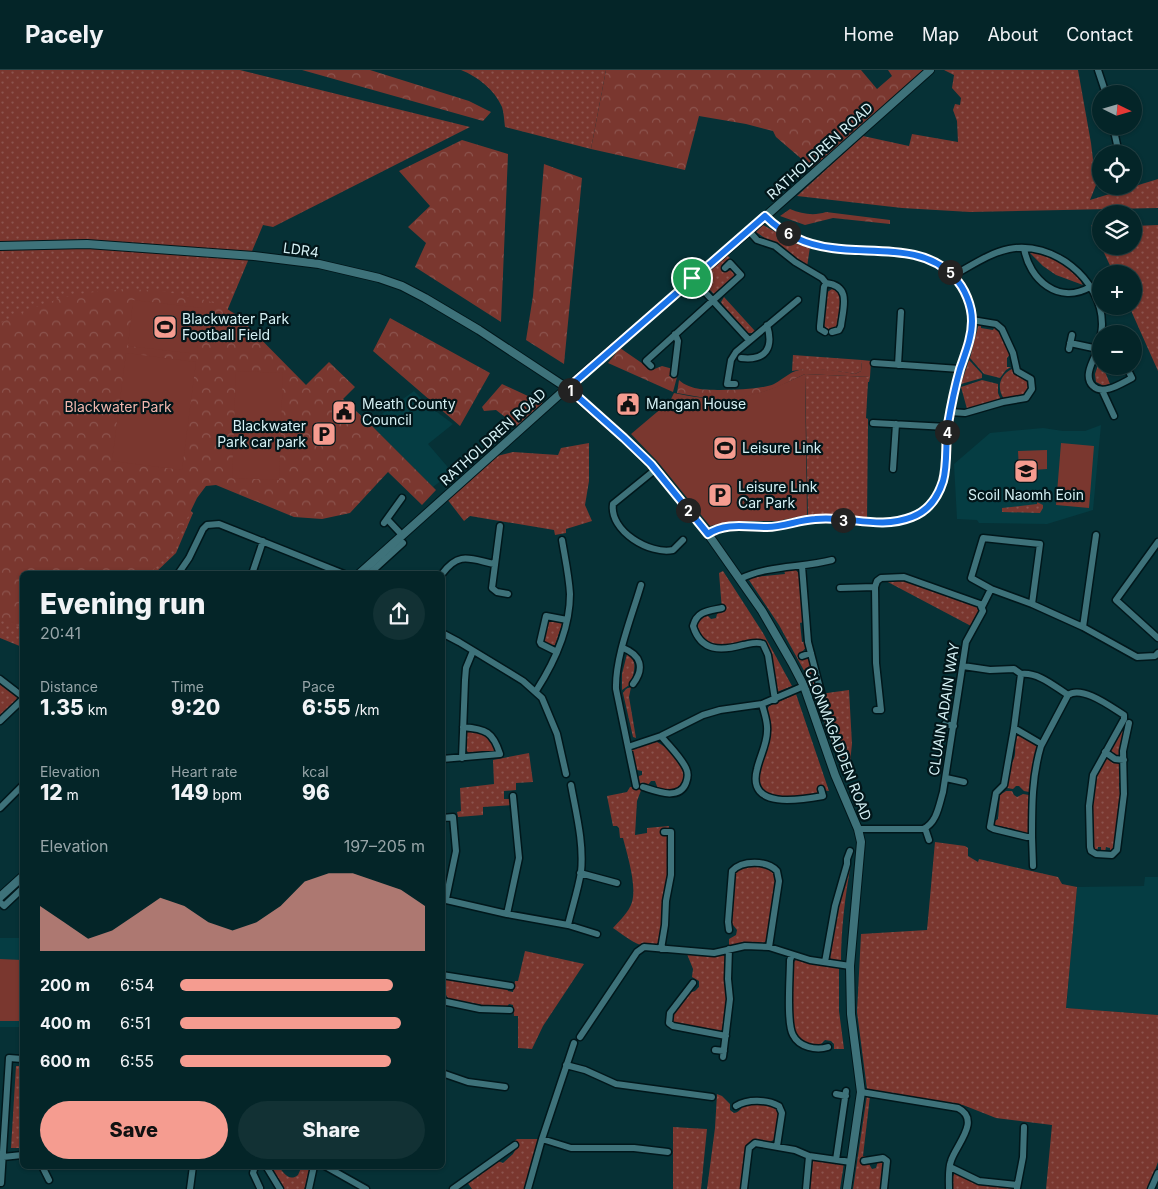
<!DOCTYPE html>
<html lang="en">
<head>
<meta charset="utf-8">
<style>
	:root { --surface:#042528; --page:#123134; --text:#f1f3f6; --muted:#97a5a8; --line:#254245; --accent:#f59c90 }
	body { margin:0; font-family:Inter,sans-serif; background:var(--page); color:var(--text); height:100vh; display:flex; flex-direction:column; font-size:19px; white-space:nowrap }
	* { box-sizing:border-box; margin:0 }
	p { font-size:16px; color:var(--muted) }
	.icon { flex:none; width:28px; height:28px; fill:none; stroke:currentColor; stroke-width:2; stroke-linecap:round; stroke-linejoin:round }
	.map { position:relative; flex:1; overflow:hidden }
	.details { position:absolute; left:20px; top:501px; width:425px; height:598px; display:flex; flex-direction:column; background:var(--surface); border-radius:8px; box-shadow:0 1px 4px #0004,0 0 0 1px var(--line) }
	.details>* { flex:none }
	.needle { width:32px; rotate:95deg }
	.fabs { position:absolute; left:1092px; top:15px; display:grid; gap:10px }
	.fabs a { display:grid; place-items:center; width:50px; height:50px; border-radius:50%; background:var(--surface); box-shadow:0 1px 4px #0004,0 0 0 1px var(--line); font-size:25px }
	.pin { position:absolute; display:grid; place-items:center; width:42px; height:42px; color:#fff; margin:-21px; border:2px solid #fff; border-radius:50%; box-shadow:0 1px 5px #0007 }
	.km { position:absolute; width:25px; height:25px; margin:-12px; border-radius:50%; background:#222; color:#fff; font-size:14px; line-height:25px; text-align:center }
	.round { display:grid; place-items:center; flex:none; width:52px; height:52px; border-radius:26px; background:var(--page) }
	.head { display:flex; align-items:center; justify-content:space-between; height:85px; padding:0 20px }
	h1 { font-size:28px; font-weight:800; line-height:38px }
	.figures { display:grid; grid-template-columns:repeat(3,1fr); gap:8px; height:85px; padding:5px 20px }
	.figures div { display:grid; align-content:center }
	.figures b { font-size:21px; font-weight:800 }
	.figures small { font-size:14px; font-weight:400 }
	.figures p { font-size:14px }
	.chart { height:140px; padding:10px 20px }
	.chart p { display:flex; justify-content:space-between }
	.chart svg { width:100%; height:90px; margin-top:5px; fill:var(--accent); opacity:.7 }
	.cta { display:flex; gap:10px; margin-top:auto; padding:10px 20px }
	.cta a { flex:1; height:58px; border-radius:30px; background:var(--accent); color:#111; font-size:20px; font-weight:800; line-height:58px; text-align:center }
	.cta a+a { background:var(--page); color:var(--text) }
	ul { padding:0 20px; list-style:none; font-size:16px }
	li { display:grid; grid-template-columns:80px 60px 1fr; align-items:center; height:38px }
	li i { height:12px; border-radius:6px; background:var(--accent) }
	header { display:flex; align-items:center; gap:30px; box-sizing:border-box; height:70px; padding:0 25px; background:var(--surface); border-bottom:1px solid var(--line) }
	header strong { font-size:24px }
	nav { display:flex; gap:28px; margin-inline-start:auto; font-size:18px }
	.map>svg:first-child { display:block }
	.built { fill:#053d43 }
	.grass { fill:url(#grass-dots) }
	.forest { fill:url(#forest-crowns) }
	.pitch { fill:#7a372f }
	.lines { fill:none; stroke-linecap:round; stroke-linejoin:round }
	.minor-casing { stroke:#00171b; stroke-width:9 }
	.tertiary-casing { stroke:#00171b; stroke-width:10 }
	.minor { stroke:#3e727a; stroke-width:6 }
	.tertiary { stroke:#3e727a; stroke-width:8 }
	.route-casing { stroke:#fff; stroke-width:10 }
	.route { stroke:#1a73e8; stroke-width:6 }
	.labels { text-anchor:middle; stroke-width:4.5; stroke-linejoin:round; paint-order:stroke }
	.street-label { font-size:14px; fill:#d5f0f4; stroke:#02161a }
	.poi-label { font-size:14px; fill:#d5f0f4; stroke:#02161a; text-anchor:start }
	.park-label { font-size:14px; fill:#f0b7ae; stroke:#02161a }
</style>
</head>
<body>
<header>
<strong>Pacely</strong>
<nav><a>Home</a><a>Map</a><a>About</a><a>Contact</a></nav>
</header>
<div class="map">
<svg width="1158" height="1119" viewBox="0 0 1158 1119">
	<defs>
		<pattern id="grass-dots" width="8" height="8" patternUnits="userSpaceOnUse" patternTransform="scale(1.25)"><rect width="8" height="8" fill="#7a372f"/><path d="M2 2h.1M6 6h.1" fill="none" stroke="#8c544e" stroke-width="1.8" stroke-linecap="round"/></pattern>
		<pattern id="forest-crowns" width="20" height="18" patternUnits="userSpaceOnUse" patternTransform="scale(1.25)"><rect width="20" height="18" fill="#7a372f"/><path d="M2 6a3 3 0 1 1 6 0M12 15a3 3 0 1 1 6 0" fill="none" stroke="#8c544e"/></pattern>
	</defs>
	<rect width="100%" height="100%" fill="#063136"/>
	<path class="built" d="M414,321L429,336L453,354L428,374L452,402L433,417L369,353Z
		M1101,355L1093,440L1047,454L979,453L977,450L957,449L954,394L990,363L1043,358L1063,361H1085Z
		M1145,807H1158V945L1066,938L1077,817L1144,816Z
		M0,868H22V957H0Z"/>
	<path class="grass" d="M0,0H240L470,57L273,157L263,155L219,260L171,421L193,443L176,483L154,504H22V577L0,568Z
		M461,0H606L591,79L505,57C504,50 504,43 502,37C494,19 478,7 461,0Z
		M944,0H1078L1091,73L1096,115L1090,130L1158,109V138L970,142L902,138L797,126L863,66L909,76L912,64L958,72L957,51L953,40L955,34L960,35L961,28L952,18L954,5Z
		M763,155L799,175L810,177L807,197L756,162Z
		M1091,155L1101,156V176H1134V156L1158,155V301L1129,236H1134V204H1114Z
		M1029,182C1047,181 1067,193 1078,206C1081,209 1081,213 1083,215L1056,205L1043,196Z
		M727,185L730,188L722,195L727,201L733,200L735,207L717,224H714L701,211V208Z
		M832,219L837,220L842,227L839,255L831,260L826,258L823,254L826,223Z
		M724,227L755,261L753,263H748L722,234L721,232Z
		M979,253L981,254V258L993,260L995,256L999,259L1011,283L1007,288V297H1011L1006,300L1000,308L984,304L970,288Z
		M793,285L862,290L861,301L855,304C834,300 812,298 792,301Z
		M969,290L982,304V308L961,314Z
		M1099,292H1101L1110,314L1104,316L1096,312L1095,304Z
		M1012,299L1015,303L1028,312L1029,317L1025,325L1004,329C996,317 1000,305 1012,299Z
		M805,304L870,307L869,312H868L866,348L868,349L867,451L808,447Z
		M982,310L998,314V323L1001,330L967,339L961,317Z
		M589,373V411L585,435L592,451L566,459V463L555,465L554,460L470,446L464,451L447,429L497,386L513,382L558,385L561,378Z
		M1037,432L1043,435V438L1040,443L1002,442V438L1037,434Z
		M784,500H796L800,505L803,552L800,553L802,572L806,571L807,576L802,582L805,589H808L810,591L820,624L849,620L852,674L850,692L841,696L807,606L779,555L749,510L753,507L785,504Z
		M723,501L763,563L792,616L777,622C771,610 776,579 763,571C752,565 728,580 713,575C700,571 689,550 707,545L711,549L716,548L717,544L722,540L719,503Z
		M884,510H911L978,534L981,540L971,556Z
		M548,549L563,552L555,575H546L542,571Z
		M627,584C639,591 633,601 632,613L622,620V604Z
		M0,612L17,626L16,633L0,648Z
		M631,617L629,627L636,668L633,667L623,623L626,619Z
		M796,624L829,721L820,720L818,724C800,728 779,730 763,721C750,706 766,686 770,670C772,659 764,645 769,636Z
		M1126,651L1120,686L1118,687L1110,682V678Z
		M467,661C483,660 490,666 496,680L489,682L469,683L466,680Z
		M1018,664L1037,675L1029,722L1024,721L1019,716H1016L1013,719L1007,718L1011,693C1018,686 1014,674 1015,665Z
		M652,671C668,670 713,728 658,719L655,711H651L648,715H643L637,731L635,765L647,763V758L669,756V760L664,765H668L669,786L667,813L659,873C645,884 625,866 613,858C620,850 629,842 632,832C637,815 627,784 623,768H620L619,758L617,756H613L607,726L627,722L630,717L638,716L637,710L639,706L642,705V701L637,700L635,698L632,680L634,678Z
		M529,683L533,712L516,713V720L504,721V729H511L512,735L483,737V745L458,747L457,742L461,741L460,718L494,714L493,690Z
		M1105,687H1108L1121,694L1122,713H1119L1120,723H1122V728H1120L1118,737L1120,738L1114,779L1113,782H1110V778L1106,777L1105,782H1101V777H1098L1097,781L1092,777V731L1096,704Z
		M1006,721H1012L1014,725L1017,727L1023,724L1029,725L1028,764L1016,761L1014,759L999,756L997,758L995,756V751L998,749L1000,725Z
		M935,772L965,776L968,778V786L978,792L979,789L1058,807L1062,814L1077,817L1066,938L1158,945V1092L1148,1119H1046L1052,1055L996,1048L963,1035L867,1019L857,942L861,864L927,860Z
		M851,794C845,826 841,860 841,893L831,890L830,887L838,839Z
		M750,796L765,797L775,802L777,811L767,871L763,873L729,876V869L736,865L737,860L730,851L734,802L736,800Z
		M525,881L584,894L543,956L532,979L518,978V946H514L513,935L509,934L506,938H490V936L450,930C444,925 442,915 447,909L507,918L508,921L513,922L515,911H518Z
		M687,884L713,886L723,884L726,887L728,923L724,960L721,962L673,953L671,946L688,923L695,921L699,917V911L692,907L693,899Z
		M796,890L839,897V941L844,979H834V974L831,971L825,970L819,976C810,975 801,973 795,965C789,955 793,907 793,893Z
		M16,996H22V1078H11Z
		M717,1024L722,1026L730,1034V1040L734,1043C741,1042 741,1036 747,1034C755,1031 767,1035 776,1036L779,1043L775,1069L770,1072L753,1071L747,1077L743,1119H707L715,1058Z
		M867,1025L870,1026L863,1086H869L866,1093L869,1094L872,1099L876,1098L878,1091H884L881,1119H853Z
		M673,1057L707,1059L701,1119H673Z
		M517,1069H538L524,1119H472L467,1112L498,1091L503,1093L513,1084L517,1077L513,1072Z
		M813,1089L844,1093L840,1119H808L811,1090Z
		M269,1096H278C284,1103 289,1112 298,1105L302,1096H311L305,1117L304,1119H284L281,1117Z
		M955,1102L967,1109L979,1113L1012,1118L1013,1119H951L952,1109Z"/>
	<path class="forest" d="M302,0H370L469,31L491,42L483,51Z
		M606,0H861L877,19L892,6L888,0H924L891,32L812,98L776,67L773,61L746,54L699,46L685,100L591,79Z
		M462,70L508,84L501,252L415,197L426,173L408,157L430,136L399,101Z
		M544,94L582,108L564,294L526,270L533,226Z
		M790,139C802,144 814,146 826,142L890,150V154L833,148L805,155L780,146Z
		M125,219L162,221L205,230L222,236L237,245L306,315L329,292L355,317L343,329L369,353L436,420L422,435L388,402L350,443L322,449L294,447L216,415L206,416L197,428L171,482L149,504H22V557L0,550V253C22,243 43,233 66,227C85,222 105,221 125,219Z
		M390,248L490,303L460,356L373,281Z
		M620,278L652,300L662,296L673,299L669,306L677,307L673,322L608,293Z
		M862,290L871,291L870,307L805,304L780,316L749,327L731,329H711L677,323L679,310C684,315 693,318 700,319C715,321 761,320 774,314C785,308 791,300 805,299C821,298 839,301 855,304L861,301Z
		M502,314L543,333L517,356L496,340L484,341L482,337Z"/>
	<path class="pitch" d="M133,230L202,238L197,284L128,276Z
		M126,283L196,292L182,400L112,391Z
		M236,301L283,303L279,410L232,408Z
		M805,304L807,445L778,451H734L710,456L658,392L631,364L670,331L674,323C729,335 755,328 805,304Z
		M1061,373L1094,376L1089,438L1056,435Z
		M1047,380V399L1019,401L1018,381Z
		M0,889L22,890V951H0Z"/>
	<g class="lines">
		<g class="minor-casing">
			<path id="minor" d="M1098,0L1106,24
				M1113,56L1119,84
				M749,161L757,170L775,176L795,192L822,208L826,213
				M1024,178C1029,210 1059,235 1090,217
				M954,205C971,196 989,183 1009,179C1052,170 1102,209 1102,254C1102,261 1100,270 1099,277C1095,288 1082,306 1093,316C1103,326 1122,313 1132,308L1129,302
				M692,208L749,270
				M825,262L820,259V256L824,217L826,213C852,216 843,238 841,256L839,260L832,262
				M1070,273L1098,279
				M1069,279L1072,265
				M741,288C766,291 774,278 767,255
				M874,293L960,299
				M898,295L901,242
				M651,296L646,291L741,205L730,193L725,198
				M674,304L678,271L675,264
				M735,314H727L731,290L736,282L798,230
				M1102,320L1114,346
				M950,342L965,343L1003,332L1026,328L1032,319L1031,309L1017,301L1013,283L1002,259L996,254L972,250
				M873,353L947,357
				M656,399L613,434C609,461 650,485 673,480L683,470
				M893,399L896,354
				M387,449L402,465
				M384,453L402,428
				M500,456L492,518L497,522L508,524
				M708,464C725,452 747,458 767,457C785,457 801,449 819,449C850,448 881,459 912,447C928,441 938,427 943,411C949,389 946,365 950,343C953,328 956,314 960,299C965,284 972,268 972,252C972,236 965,218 955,207C924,173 871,184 832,178C807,175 783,164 765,146
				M1158,472L1116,530L1158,568
				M802,496L808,572L821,622
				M178,504L189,488L203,459L207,455L219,454L344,504
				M252,504L263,471
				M369,504L403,473
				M442,504C459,481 470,489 494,494
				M740,509C768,495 802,498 832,490
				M840,518L875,517
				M1032,534L1083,557L1096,465
				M982,537L991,519L971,508L983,468L1040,474L1032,534L991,519
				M722,538C708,541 697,541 693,556C701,582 721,581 743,575C750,574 756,571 763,574L768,585L775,630
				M1083,557L1137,587L1155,586L1158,583
				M442,563L459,572L523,611L542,628L557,664L566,704
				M623,578C641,585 645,598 633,614
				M557,582L541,574L540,572L546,546L567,550
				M802,586L811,583
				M963,596L990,600L1014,599L1021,604C1038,602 1054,616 1068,625C1082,615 1111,637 1124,645V649L1093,705L1089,736L1090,777L1091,781L1096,784L1112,785L1117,780L1124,724L1123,681L1129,653
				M0,609L22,626
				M536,621C554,593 570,558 570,524C569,506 565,488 562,470
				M762,634C764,643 768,652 767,661C767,674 760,686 757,699C746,740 801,730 823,726L821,719
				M0,651L22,630
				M945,654L954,656
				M1014,658L1021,604
				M1038,672L1014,658L1004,715L996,723L990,757L994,759L1027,767H1032C1032,736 1032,706 1041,676L1068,625
				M628,677L661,666L703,645L720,640L762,634L804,616
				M1105,682L1115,689L1124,690
				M462,688L465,610L466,598L473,581
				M442,689L500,684C493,662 486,659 463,657
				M946,708L964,712
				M636,716L616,619C615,587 632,546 641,515
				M643,717C656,721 679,731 686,713C688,708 688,702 686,698C680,686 669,676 661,666
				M0,738L22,716
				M442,748L453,747L456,781L446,829
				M925,758L929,770
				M858,759H923C937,753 939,735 943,722L966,572L983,541L980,534L904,507L881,508L877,511L875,517L876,593L881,640H876
				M1032,767L1033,796
				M580,803L617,813
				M442,829L507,844L568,855L597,864
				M0,832L4,836L22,819
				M507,844L519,788L513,726
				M568,855C572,838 578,820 581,802C584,773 576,743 571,715
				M729,860L728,852L732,801C742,790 767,790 777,801L779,811L769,877
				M661,879L665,855L666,831L671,805V762H664
				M792,885L790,890C790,906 786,953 793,965C799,977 816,981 828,977
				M825,892L835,836L847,794V789L850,781
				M442,905L511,916
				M693,913L670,943L669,953L673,956L726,966
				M442,931L480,939L510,940
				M580,967L637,882L644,877L714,883L745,876L769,877L810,890L850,896
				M715,980L724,981
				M723,987L730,929L728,909L729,879
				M566,995L585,1000L616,1014L712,1027
				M442,1003L468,1012L505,1017
				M861,1022L958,1038C982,1050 955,1076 951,1091C948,1099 949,1110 949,1119
				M836,1024L846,1026
				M736,1036C747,1029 767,1029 779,1036L782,1043L777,1076
				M542,1069L571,1078H634L668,1082
				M3,1087L22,1085
				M836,1090L846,1021
				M864,1091L883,1088L887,1091L884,1119
				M42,1096L49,1110
				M255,1096L253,1103L260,1118
				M266,1096L280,1119
				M325,1096L366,1119
				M950,1097L979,1111L1017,1115
				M1,1113L9,988L22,989
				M1017,1118L1023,1087L1024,1057
				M190,1119L193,1096
				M309,1119L314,1096
				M453,1119L515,1075
				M528,1119L542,1069L574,973
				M744,1119L749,1078L755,1073L795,1080L809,1086L851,1092
				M806,1119L809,1086
				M1151,1119L1158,1103"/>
		</g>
		<g class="tertiary-casing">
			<path id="tertiary" d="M0,176L87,174L254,186L319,194L379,208L402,216L425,228L479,260L567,318L624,368L656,399L708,464L762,541L792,593L804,616L835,705L858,759L861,772L860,783L850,896L851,944L861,1022L847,1119
				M359,504L560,324L749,161L930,0
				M0,827L22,807"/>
		</g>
		<use href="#minor" class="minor"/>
		<use href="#tertiary" class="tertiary"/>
	</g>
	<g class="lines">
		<g class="route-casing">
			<path id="route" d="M765,146C783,164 807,175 832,178C871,184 924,173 954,207C965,218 972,236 972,251C972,268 965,284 960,299C955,317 951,336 948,354C945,373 948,393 943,411C938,427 928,441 912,447C879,460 848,445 815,449C798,450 784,457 767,457C747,457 725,452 708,464L651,394L624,368L568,318Z"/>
		</g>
		<use href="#route" class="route"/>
	</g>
	<defs>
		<g id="stadium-square" transform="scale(1.25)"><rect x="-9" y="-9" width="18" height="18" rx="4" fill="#f59c90" stroke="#02161a"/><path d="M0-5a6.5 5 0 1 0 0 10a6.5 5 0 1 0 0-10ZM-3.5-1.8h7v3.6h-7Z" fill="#111"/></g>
		<g id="civic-square" transform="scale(1.25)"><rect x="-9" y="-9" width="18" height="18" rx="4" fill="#f59c90" stroke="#02161a"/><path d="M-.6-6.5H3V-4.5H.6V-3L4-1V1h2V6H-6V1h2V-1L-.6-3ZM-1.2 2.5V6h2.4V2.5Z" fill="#111"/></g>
		<g id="parking-square" transform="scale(1.25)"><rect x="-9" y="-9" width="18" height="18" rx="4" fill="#f59c90" stroke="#02161a"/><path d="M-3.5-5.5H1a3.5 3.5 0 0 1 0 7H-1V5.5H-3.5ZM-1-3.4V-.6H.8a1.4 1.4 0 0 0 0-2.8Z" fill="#111"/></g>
		<g id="school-square" transform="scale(1.25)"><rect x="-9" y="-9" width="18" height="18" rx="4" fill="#f59c90" stroke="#02161a"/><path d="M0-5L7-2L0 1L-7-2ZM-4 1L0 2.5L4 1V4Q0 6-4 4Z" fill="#111"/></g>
	</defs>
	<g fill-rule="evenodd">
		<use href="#stadium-square" x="165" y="257"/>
		<use href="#civic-square" x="628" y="334"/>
		<use href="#civic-square" x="344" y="342"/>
		<use href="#parking-square" x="324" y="364"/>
		<use href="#stadium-square" x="725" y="378"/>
		<use href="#school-square" x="1026" y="401"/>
		<use href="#parking-square" x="720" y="425"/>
	</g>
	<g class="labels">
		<g class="street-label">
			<text transform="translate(820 81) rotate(-42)" y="5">RATHOLDREN ROAD</text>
			<text transform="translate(301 180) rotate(8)" y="5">LDR4</text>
			<text transform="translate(493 367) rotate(-42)" y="5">RATHOLDREN ROAD</text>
			<text transform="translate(944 639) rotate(-81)" y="5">CLUAIN ADAIN WAY</text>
			<text transform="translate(838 674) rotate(69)" y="5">CLONMAGADDEN ROAD</text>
		</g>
		<g class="poi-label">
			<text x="182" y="254">Blackwater Park<tspan x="182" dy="16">Football Field</tspan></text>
			<text x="362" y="339">Meath County<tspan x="362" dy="16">Council</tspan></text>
			<text x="646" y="339">Mangan House</text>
			<text x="306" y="361" text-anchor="end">Blackwater<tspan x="306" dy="16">Park car park</tspan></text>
			<text x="742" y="383">Leisure Link</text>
			<text x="738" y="422">Leisure Link<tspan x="738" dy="16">Car Park</tspan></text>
			<text x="1026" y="430" text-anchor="middle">Scoil Naomh Eoin</text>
		</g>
		<g class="park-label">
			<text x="118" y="342">Blackwater Park</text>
		</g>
	</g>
</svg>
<div class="fabs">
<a><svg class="needle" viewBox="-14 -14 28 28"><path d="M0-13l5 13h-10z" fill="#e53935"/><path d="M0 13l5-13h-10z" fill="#97a5a8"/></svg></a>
<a><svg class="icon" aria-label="locate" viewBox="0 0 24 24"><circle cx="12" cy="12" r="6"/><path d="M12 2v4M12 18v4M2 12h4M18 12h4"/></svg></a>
<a><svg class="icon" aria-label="layers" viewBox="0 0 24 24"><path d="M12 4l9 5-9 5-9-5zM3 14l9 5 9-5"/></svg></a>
<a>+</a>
<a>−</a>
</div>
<div class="pin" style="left:692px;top:208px;background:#1e9e55"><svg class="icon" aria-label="arrive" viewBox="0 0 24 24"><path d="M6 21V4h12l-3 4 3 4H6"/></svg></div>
<b class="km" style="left:570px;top:320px">1</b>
<b class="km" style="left:688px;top:440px">2</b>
<b class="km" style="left:843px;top:450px">3</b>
<b class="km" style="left:947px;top:362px">4</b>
<b class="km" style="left:950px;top:202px">5</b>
<b class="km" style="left:788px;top:163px">6</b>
<section class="details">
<div class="head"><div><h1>Evening run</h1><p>20:41</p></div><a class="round"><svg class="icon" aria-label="share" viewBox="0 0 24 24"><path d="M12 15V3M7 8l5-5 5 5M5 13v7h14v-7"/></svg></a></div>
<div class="figures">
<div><p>Distance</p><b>1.35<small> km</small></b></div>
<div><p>Time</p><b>9:20</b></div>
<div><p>Pace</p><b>6:55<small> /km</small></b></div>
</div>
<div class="figures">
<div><p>Elevation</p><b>12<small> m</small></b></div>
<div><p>Heart rate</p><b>149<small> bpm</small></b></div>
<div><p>kcal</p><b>96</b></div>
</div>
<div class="chart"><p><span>Elevation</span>197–205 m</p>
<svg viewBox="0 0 160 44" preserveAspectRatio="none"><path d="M0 44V22L10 30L20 38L30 34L40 26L50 18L60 22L70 30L80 34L90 30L100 22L110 10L120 6L130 6L140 10L150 14L160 22V44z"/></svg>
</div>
<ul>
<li><b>200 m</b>6:54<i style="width:87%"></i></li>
<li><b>400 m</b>6:51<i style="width:90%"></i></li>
<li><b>600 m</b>6:55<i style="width:86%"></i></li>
</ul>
<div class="cta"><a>Save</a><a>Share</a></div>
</section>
</div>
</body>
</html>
